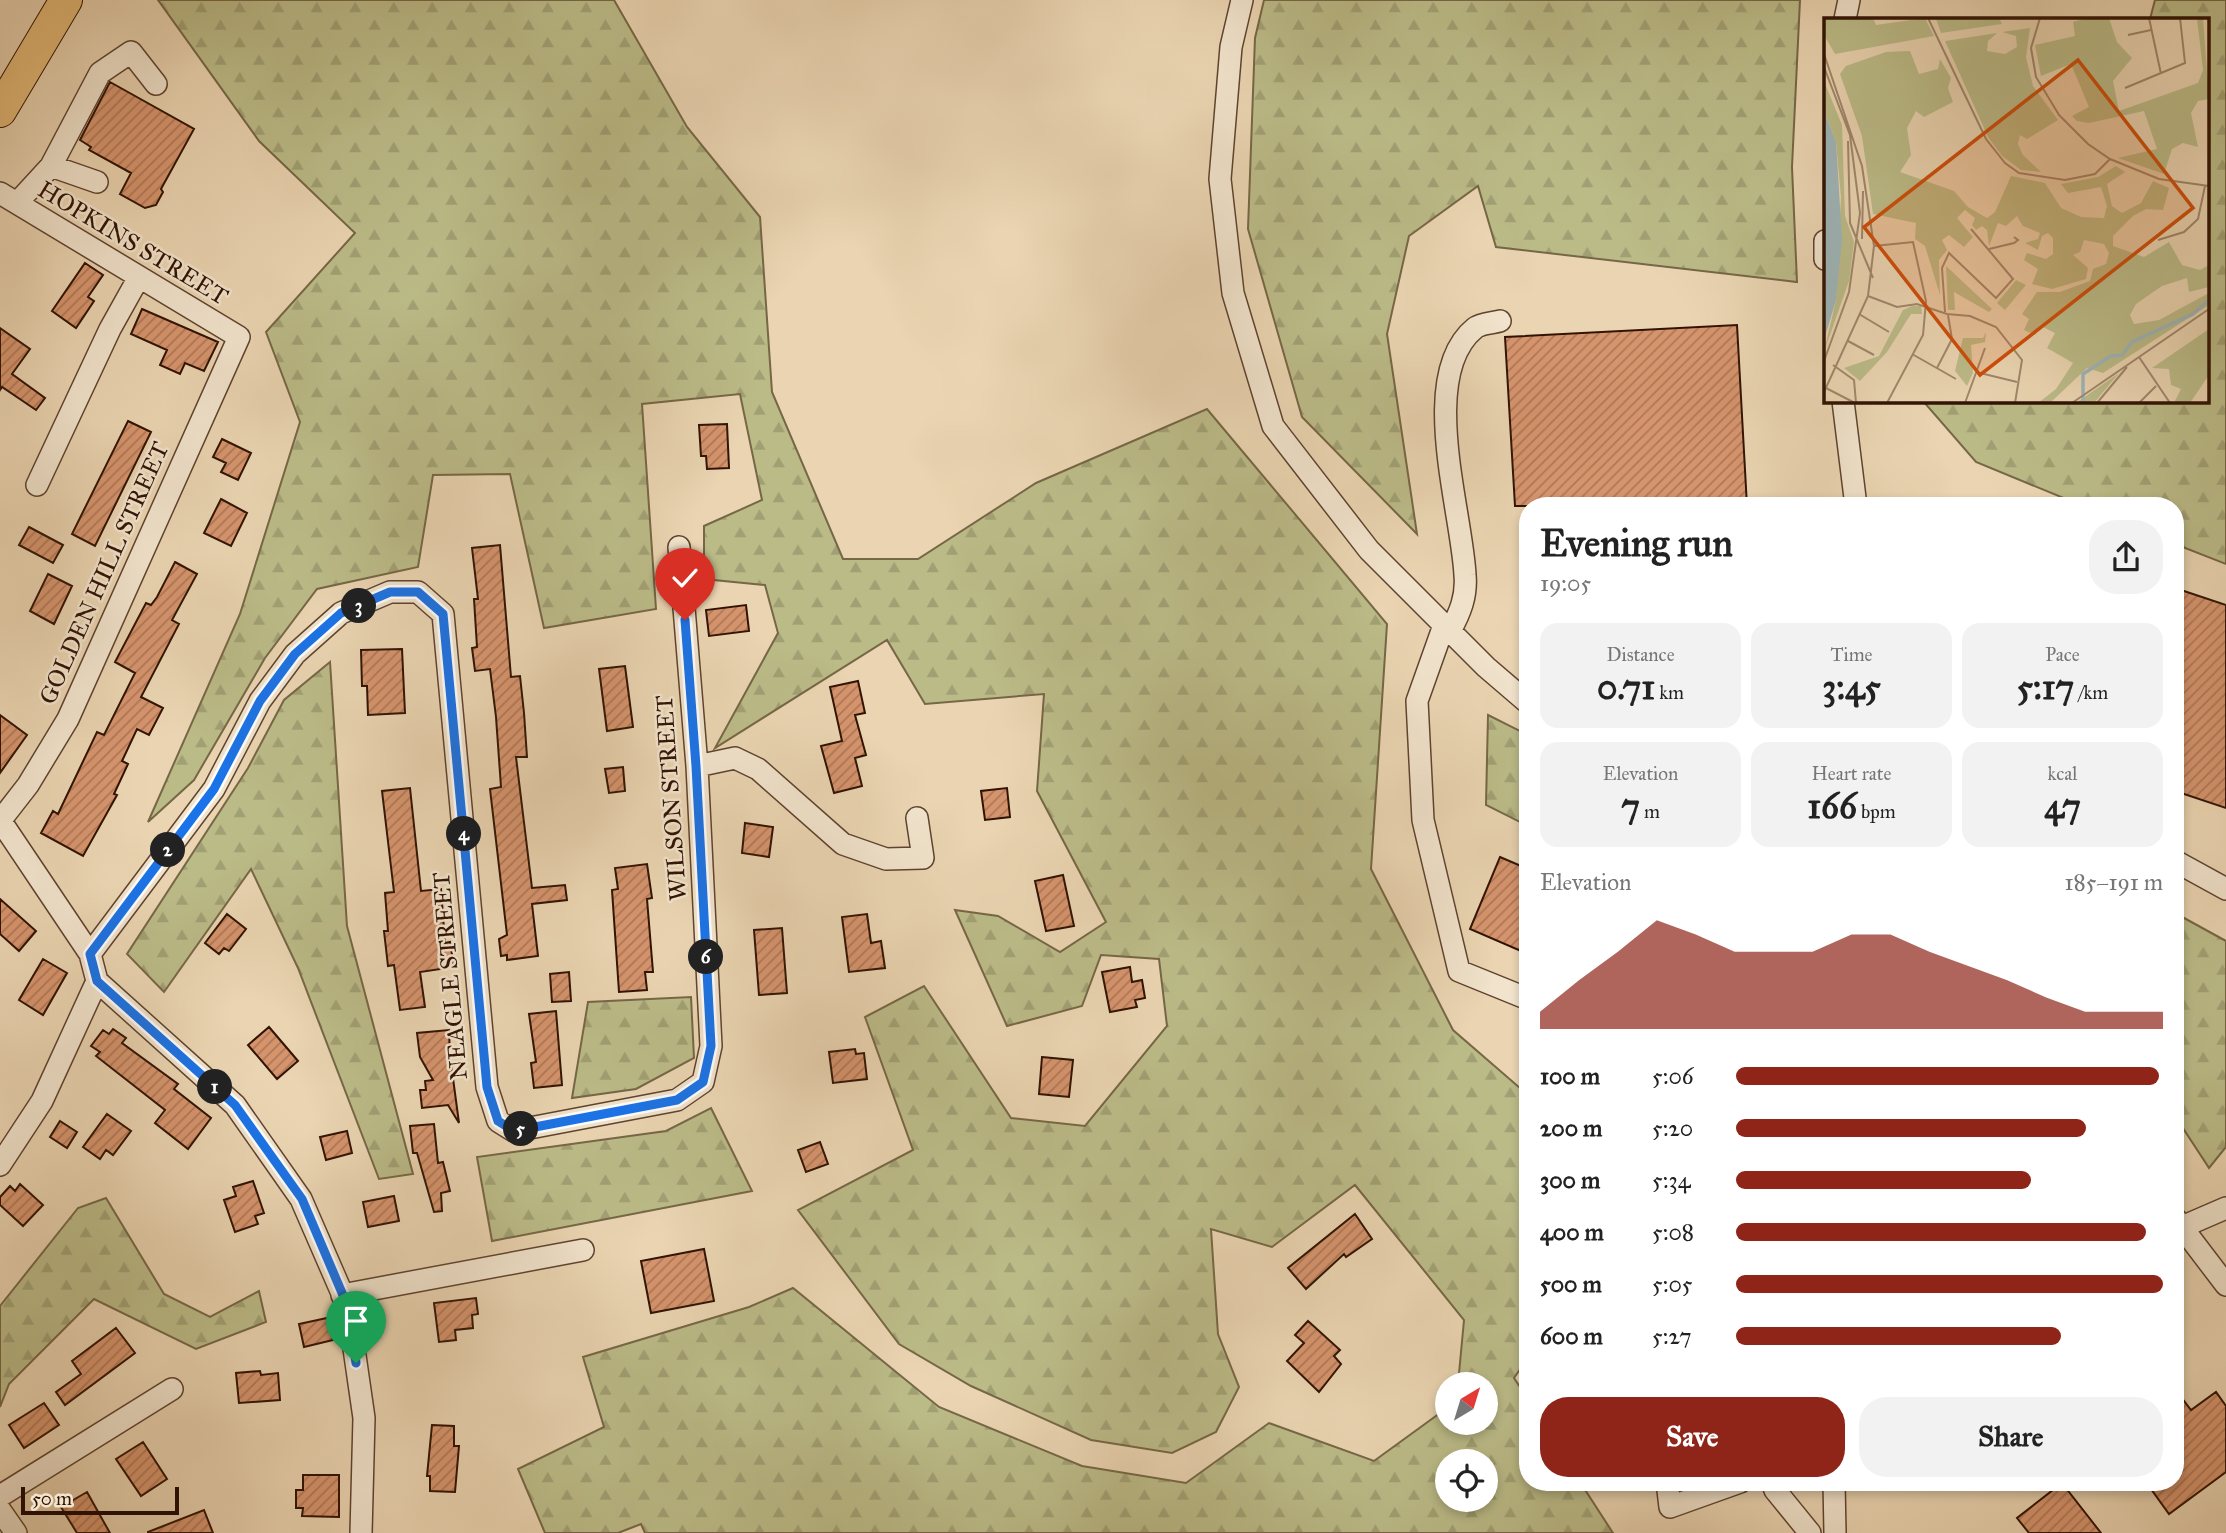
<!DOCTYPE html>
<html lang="en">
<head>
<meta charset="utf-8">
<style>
	:root { --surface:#fff; --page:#f2f2f2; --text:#222; --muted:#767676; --accent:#8f2418 }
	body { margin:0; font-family:"IM FELL Great Primer",serif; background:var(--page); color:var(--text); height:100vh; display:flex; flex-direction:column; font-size:26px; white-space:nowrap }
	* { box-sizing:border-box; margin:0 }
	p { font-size:23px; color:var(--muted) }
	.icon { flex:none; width:38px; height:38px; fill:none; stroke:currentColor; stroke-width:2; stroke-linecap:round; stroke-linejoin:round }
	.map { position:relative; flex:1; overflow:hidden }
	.side { position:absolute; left:1519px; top:497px; width:665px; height:994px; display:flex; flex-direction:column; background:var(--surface); border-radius:28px; box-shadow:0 4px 10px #0003 }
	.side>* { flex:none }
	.needle { width:46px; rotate:38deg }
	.fabs { position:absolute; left:1435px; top:1372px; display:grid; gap:14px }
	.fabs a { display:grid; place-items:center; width:63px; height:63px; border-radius:50%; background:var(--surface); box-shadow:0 4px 10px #0003; font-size:35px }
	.scale { position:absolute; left:21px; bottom:18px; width:158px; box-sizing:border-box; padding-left:7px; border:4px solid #311304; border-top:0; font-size:19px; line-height:24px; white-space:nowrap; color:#311304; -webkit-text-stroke:5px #f1e3cc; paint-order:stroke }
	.pin { position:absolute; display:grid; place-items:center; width:60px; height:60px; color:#fff; margin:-72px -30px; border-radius:50% 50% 50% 0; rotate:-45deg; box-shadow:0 0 7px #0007 }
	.pin .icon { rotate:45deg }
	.km { position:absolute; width:35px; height:35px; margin:-18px; border-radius:50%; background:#222; color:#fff; font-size:19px; line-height:35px; text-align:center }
	.round { display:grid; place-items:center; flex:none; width:74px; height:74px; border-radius:28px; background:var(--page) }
	.overview { display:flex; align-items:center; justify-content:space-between; height:119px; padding:0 21px }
	h1 { font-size:38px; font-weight:700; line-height:52px }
	.metrics { display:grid; grid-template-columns:repeat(3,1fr); gap:10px; height:119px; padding:7px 21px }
	.metrics div { display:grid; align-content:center; border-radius:18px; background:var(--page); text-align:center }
	.metrics b { font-size:35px; font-weight:700 }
	.metrics small { font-size:19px; font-weight:400 }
	.metrics p { font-size:19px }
	.chart { height:196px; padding:14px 21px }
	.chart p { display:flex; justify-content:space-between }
	.chart svg { width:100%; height:126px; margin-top:7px; fill:var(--accent); opacity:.7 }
	.action { display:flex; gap:14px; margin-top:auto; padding:14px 21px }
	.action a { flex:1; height:80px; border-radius:28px; background:var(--accent); color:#fff; font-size:28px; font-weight:700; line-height:80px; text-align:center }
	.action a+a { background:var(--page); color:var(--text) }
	ul { padding:0 21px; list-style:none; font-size:23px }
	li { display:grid; grid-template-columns:112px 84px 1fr; align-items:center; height:52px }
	li i { height:18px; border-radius:9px; background:var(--accent) }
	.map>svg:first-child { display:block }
	.forest { fill:url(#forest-firs); stroke:#766746; stroke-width:2; fill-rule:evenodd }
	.building { fill:url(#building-hatch); stroke:#311304; stroke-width:2 }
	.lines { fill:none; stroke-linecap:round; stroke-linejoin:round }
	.minor-casing { stroke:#5f432f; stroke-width:24 }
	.highway-casing { stroke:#311304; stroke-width:34 }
	.minor { stroke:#f1e3cc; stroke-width:21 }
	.highway { stroke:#e5ba78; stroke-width:32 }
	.route-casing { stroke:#fff; stroke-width:14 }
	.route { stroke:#1a73e8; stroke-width:9 }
	.labels { text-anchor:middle; stroke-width:5; stroke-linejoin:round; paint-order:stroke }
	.street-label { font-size:24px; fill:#311304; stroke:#f1e3cc }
	.inset-river { fill:none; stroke:#9eb5b8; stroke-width:3.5 }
	.inset-road { fill:none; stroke:#a0876c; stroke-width:2 }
	.view { fill:#cd4e0b; fill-opacity:0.15; stroke:#cd4e0b; stroke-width:3.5 }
	.inset-edge { fill:none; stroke:#311304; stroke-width:3.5 }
</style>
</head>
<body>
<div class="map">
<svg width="2226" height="1533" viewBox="0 0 2226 1533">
	<defs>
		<pattern id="forest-firs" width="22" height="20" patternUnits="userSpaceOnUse" patternTransform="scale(1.75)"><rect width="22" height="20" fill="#bb8"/><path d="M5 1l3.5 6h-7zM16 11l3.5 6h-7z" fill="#a1a074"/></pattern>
		<pattern id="building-hatch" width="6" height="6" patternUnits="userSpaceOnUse" patternTransform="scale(1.75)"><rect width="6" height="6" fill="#d6946d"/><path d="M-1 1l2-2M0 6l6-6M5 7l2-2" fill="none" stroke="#ae7857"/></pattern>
	</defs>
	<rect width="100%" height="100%" fill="#ead4b1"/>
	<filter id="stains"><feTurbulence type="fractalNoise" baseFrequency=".00286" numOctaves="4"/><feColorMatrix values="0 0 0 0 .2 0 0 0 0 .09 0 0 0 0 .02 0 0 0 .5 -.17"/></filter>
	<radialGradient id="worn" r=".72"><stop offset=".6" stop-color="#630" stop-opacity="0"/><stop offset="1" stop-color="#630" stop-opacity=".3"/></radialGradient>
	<path class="forest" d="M158,0H614L687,127L760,217L772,392L843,559H918L1036,483L1207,409L1387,624L1371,869L1453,1030L1528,1095V1358L1514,1378L1528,1399V1482H1580L1613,1533H645L641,1524L618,1533H545L518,1469L604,1427L583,1357L749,1307L793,1288L939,1407L1082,1466L1186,1483L1269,1423L1374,1461L1447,1408V1423H1486V1384H1458L1464,1320L1355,1185L1272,1247L1211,1229L1218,1334L1239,1387L1216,1432L1172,1453L1091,1440L971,1386L899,1344L798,1210L913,1150L865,1017L924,986L1011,1118L1085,1126L1167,1026L1159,959L1101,955L1082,1006L1007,1026L955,910L998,916L1060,952L1106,922L1037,791L1044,694L925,704L887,640L715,748L778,633L765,585L704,579V526L762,500L740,394L642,404L656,609L544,628L510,474L433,475L418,567L317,589L265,658L194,780L148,822L240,614L300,422L266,332L355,233L259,141ZM1486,1461V1500H1447V1461Z
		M1264,0H1800L1792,167L1797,282L1496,247L1478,186L1409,236L1387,334L1417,534L1302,417L1248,229L1255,38Z
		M2155,0H2226V564L2175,544V506H2083L1976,462L1923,401H2207V19H2150Z
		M330,662L347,926L413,1174L379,1179L298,968L251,869L164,992L127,954L248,768L284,700Z
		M1488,715L1528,735V826L1486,805Z
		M2175,913L2226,941V1147L2209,1168L2175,1116Z
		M691,997L694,1058L636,1089L572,1098L588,1002Z
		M711,1108L752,1191L492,1241L477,1157L666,1131Z
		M106,1198L164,1294L210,1317L259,1291L266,1322L196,1349L94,1299L9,1384L0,1407V1306L78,1208Z"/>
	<path class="building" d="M110,82L194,129L161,189L163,192L156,205L145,208L120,194L131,173L89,150L91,147L80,140Z
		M85,263L103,275L88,297L94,301L76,328L52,311Z
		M142,309L218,342L204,371L185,363L180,374L160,365L167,350L131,334Z
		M1737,325L1747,506H1515L1505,337Z
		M0,328L30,349L12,374L45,398L36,410L2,387L0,390Z
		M128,421L151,432L95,546L72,534Z
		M727,424L729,468L707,469L706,456H701L699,425Z
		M222,439L251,453L238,480L221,472L226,463L213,457Z
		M221,499L247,513L231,546L204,533Z
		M29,527L63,545L53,563L19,545Z
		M500,545L511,677L520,676L524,713L527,757H516L532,888L565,885L567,900L532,904L538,956L507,960V955L501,956L499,939L507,935L490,789L501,787L496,717L490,669L475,671L472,648L477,647L474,599H478L472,548Z
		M175,562L197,574L172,620L179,624L141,697L163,708L149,735L137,729L122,761L128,764L114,794L117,795L83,856L41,833L53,811L58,814L97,732L104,735L135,673L115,662L146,603L151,605L157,597Z
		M48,574L72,586L54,624L30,611Z
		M2175,588L2226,605V808L2175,791Z
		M746,605L749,631L709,636L706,610Z
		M402,649L405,713L368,715L367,686H362L361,650Z
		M625,666L633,727L607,731L599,669Z
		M858,681L865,713L855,715L866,755L855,758L862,786L834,793L821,746L842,741L830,687Z
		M0,715L27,735L0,773Z
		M623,767L625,791L609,793L605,769Z
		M410,788L421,891L441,889L445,943L450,942L454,967L420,972L425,1007L400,1010L394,965L388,966L384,931H388L385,893L394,892L382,791Z
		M1007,788L1010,817L985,820L981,791Z
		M745,823L773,827L769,857L742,853Z
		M1500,857L1528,869V954L1470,929Z
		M647,864L652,898L647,899L653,972H645L647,990L619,992L612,890L618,889L615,868Z
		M1063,875L1074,926L1046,931L1035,881Z
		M0,899L36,931L19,951L0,934Z
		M227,914L246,929L229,951L224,948L219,954L205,943Z
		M867,914L871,943L881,941L885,968L849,972L842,917Z
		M782,928L787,993L759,995L754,930Z
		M43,959L67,973L43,1015L19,1000Z
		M1130,967L1132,982L1142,980L1145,998L1135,1000L1137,1007L1110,1012L1102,972Z
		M569,972L571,1001L552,1002L550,974Z
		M556,1011L562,1085L534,1088L531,1063L536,1062L529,1014Z
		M269,1027L298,1061L277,1079L248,1045Z
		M113,1029L126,1038L122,1043L178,1084L174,1089L211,1118L188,1149L155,1123L165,1110L96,1056L100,1052L91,1046L103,1030L109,1034Z
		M449,1030L450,1056L459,1123L448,1105L422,1108L420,1090H426L425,1081L433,1080L420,1057L417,1033Z
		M855,1049L856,1054L864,1053L867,1079L833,1083L829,1052Z
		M1042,1057L1073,1060L1069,1097L1039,1094Z
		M107,1114L131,1131L113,1155L106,1150L100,1159L83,1147Z
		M60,1121L77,1132L67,1148L50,1137Z
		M434,1124L438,1163L443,1162L450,1191L441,1193L442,1211L434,1212L417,1153H413L410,1126Z
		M347,1131L352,1153L326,1160L320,1137Z
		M820,1142L828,1164L806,1172L798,1150Z
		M253,1181L264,1213L255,1216L258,1224L235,1232L224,1200L236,1196L233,1187Z
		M20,1184L43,1205L23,1226L0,1205V1197L10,1186L15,1191Z
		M394,1196L399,1221L368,1227L363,1202Z
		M1355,1214L1372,1239L1346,1257L1344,1254L1306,1289L1288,1268Z
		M704,1249L714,1301L651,1313L641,1261Z
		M476,1298L478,1314L472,1315L473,1328L455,1330L456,1340L439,1342L434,1303Z
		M327,1318L333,1340L304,1347L299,1324Z
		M1308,1321L1340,1350L1334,1356L1341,1364L1319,1392L1287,1361L1304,1343L1295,1335Z
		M116,1328L135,1353L65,1405L56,1392L81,1374L72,1361Z
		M260,1371L261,1375L278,1373L280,1400L239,1403L236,1373Z
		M2175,1389L2191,1410L2216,1392L2226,1406V1472L2169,1514L2146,1482H2175Z
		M44,1403L59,1425L24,1448L9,1425Z
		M432,1425L454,1426V1446H459L455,1492L430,1491V1476H427Z
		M143,1442L167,1479L141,1496L116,1459Z
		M303,1475H339V1517L302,1516L303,1508H296V1490H303Z
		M2062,1483L2101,1533H2029L2017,1518Z
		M87,1492L101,1517L110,1533H77L61,1507Z
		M204,1510L213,1533H148V1532Z"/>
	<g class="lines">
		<g class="minor-casing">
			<path id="minor" d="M1242,0L1231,47L1220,179L1233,293L1273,426L1369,550L1486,667L1528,703
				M1845,19L1849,0
				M51,166L100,73L131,52L156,84
				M0,193L239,337L68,719L28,785L0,821
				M17,203L51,166L97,182
				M1825,241V259
				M1843,401L1856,506
				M37,485L110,329L139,277
				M1444,625L1417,701L1423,820L1459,971L1528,999
				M1450,631C1460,613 1467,596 1465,575C1462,511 1417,375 1475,328C1481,323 1493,323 1500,321
				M697,766L735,758L758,769L843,844L886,859L923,858L917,818
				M0,820L90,954L97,981L235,1105L301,1199L348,1307L364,1418L361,1533
				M2175,861L2226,889
				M90,954L214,789L260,701L295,654L341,613L390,592H418L443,614L487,1087L498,1121L514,1131L677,1100L703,1082L711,1046L697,766L679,547
				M0,1165L42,1101L97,981
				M2175,1218L2226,1285
				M2182,1227L2226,1208
				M342,1295L583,1250
				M1667,1482L1670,1507L1740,1482
				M1772,1482L1775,1490L1810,1533
				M1834,1482L1835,1533
				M0,1496L172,1389
				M0,1510L16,1533"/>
		</g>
		<g class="highway-casing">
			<path id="highway" d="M0,111L66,0"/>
		</g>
		<use href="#minor" class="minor"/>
		<use href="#highway" class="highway"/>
	</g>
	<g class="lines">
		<g class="route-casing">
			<path id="route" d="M356,1363L348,1307L302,1199L235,1105L97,981L90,954L214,789L260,701L295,654L341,613L390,592H418L443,614L487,1087L498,1121L514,1131L677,1100L703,1082L711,1046L696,766L685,620"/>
		</g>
		<use href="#route" class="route"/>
	</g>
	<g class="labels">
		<g class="street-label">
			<text transform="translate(133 243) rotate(31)" y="8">HOPKINS STREET</text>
			<text transform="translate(104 573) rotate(-66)" y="8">GOLDEN HILL STREET</text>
			<text transform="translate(671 798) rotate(-94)" y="8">WILSON STREET</text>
			<text transform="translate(450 976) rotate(-95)" y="8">NEAGLE STREET</text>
		</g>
	</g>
	<g transform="translate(1824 18)">
		<rect width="385" height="385" fill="#ead4b1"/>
		<path d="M0,0H49L52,7L101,0L110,18L11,36L0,17ZM175,0L178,6L117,15L112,1ZM263,0H285L293,24L308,40L289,63L295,93L374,65L379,52L373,0H379L385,81L374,83L367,95L374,129L359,125L348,131L340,156L294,140L333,131L320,93L265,105L253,103L248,98L265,89L247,46L217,58L211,27L251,18L249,4ZM206,10L202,39L209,68L234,102L203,121L196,117L194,126L199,137L217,154L197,152L178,138L164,119L121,23L173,15L164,23L163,33L181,36L193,29L192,18L178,14ZM86,33L95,56L114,51L116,41L127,60L124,70L129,84L100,99L92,93L83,110L87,137L76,154L130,173L144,189L163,200L171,194L187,158L221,165L237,190L257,199L280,200L283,188L277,169L244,175L237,166L274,159L292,148L301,154L283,166L288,188L298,195L317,185L329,163L345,170L339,192L322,191L309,198L289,218V228L320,239L345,224L358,247L376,252L385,247V269L365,274L363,260L338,268L312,286L306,297L310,306L335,302L385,275V287L279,355L263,350L226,385H214L232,371L249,345L223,330L231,315L217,308L211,317L200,312L205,301L198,296L213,274H236L266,263L269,251L282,246L285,235L280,226L260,222L256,234L249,237L264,250L262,261L228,271L208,266L214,251L200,242L203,235L222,241L229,236V220L224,215L218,218L214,232L201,225L214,221L216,215L199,208L193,198L182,208L174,205L165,228L163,212L158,208L152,212L148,207L151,200L141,192L133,200L149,219L140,229L125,217L118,222L123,232L115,242L116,277L101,228L91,221L92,205L49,196L38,118L16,56L22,48L62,34ZM0,63L18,107L21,198L30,224L25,263L0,334L12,282L17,179L12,124L0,93ZM122,248L168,291L165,294L130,274L131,292H124ZM192,262L202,267L181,292L173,285ZM88,288H97L98,296H87L63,334L36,363L20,350L55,338L79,292ZM385,311V357L366,385H350L357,371L347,367L345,351L328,350ZM162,314L161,324L147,327L149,355L143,368L131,353L139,320H159ZM295,355L270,385H252Z" fill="#bb8"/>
		<path d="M0,93L12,124L18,221L12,282L0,322Z" fill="#9eb5b8"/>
		<path class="inset-river" d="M259,385V356L287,338L298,337L308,324L369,296L385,282"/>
		<path class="inset-road" d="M104,0L162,121L181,145L195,155L241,162L271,156L286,141M216,0L207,30L212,59L235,97L264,126L286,141L335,161L385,168M325,0L337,56M304,17L327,12M0,36L38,148L50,228M0,49L26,117L36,195L25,274L0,343M301,70L361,45L356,0M24,123L26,205L49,260M38,221L39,173M334,222L360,214L374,201L381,168M50,228L89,224L102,283L99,317L63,385M165,231L190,225L194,222L190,219M44,278L73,289L93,286L123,296L146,298L172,309L198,342L191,385M121,294L118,250L125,235L172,280L189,261L147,211M35,296L65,314M24,323L50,337M88,336L132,361M315,339L346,385M9,347L30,362L32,385M113,350L128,321L124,297M152,354L193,364M0,369L31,385M0,374L44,278L50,228M141,385L161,330M248,385L385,291M273,385L303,349M315,385L332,368"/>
		<path class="view" d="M254,42L369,190L156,357L40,209Z"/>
		<rect width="385" height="385" class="inset-edge"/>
	</g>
	<rect width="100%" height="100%" filter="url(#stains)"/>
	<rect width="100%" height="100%" fill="url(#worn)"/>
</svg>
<div class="fabs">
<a><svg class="needle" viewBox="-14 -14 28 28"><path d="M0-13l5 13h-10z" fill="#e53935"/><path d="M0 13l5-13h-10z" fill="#767676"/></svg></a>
<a><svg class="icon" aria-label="locate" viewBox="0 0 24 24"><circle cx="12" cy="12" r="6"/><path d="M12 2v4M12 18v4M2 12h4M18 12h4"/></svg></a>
</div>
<div class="scale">50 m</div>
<div class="pin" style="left:356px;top:1363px;background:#1e9e55"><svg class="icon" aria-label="arrive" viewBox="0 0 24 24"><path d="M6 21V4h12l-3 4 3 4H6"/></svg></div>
<div class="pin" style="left:685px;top:620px;background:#d93025"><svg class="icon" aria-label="check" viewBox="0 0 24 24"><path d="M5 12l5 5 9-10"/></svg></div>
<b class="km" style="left:215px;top:1087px">1</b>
<b class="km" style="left:168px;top:850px">2</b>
<b class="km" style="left:359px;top:606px">3</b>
<b class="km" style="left:464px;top:834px">4</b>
<b class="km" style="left:521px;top:1129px">5</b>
<b class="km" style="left:706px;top:957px">6</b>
<section class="side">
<div class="overview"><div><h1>Evening run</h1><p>19:05</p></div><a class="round"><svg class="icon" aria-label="share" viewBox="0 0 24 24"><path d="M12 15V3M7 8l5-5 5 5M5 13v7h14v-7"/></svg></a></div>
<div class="metrics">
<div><p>Distance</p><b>0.71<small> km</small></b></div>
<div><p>Time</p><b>3:45</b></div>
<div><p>Pace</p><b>5:17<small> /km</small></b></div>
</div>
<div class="metrics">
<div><p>Elevation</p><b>7<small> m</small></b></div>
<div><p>Heart rate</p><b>166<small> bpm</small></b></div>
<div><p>kcal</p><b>47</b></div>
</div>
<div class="chart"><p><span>Elevation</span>185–191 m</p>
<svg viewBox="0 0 160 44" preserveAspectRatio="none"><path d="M0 44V38L10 27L20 17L30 6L40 11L50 17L60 17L70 17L80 11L90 11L100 17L110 22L120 27L130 33L140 38L150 38L160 38V44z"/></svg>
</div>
<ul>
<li><b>100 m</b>5:06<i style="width:99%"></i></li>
<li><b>200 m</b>5:20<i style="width:82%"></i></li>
<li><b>300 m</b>5:34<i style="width:69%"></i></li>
<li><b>400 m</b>5:08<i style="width:96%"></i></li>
<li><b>500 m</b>5:05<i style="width:100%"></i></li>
<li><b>600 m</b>5:27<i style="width:76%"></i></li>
</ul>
<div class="action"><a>Save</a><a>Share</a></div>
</section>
</div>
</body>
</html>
